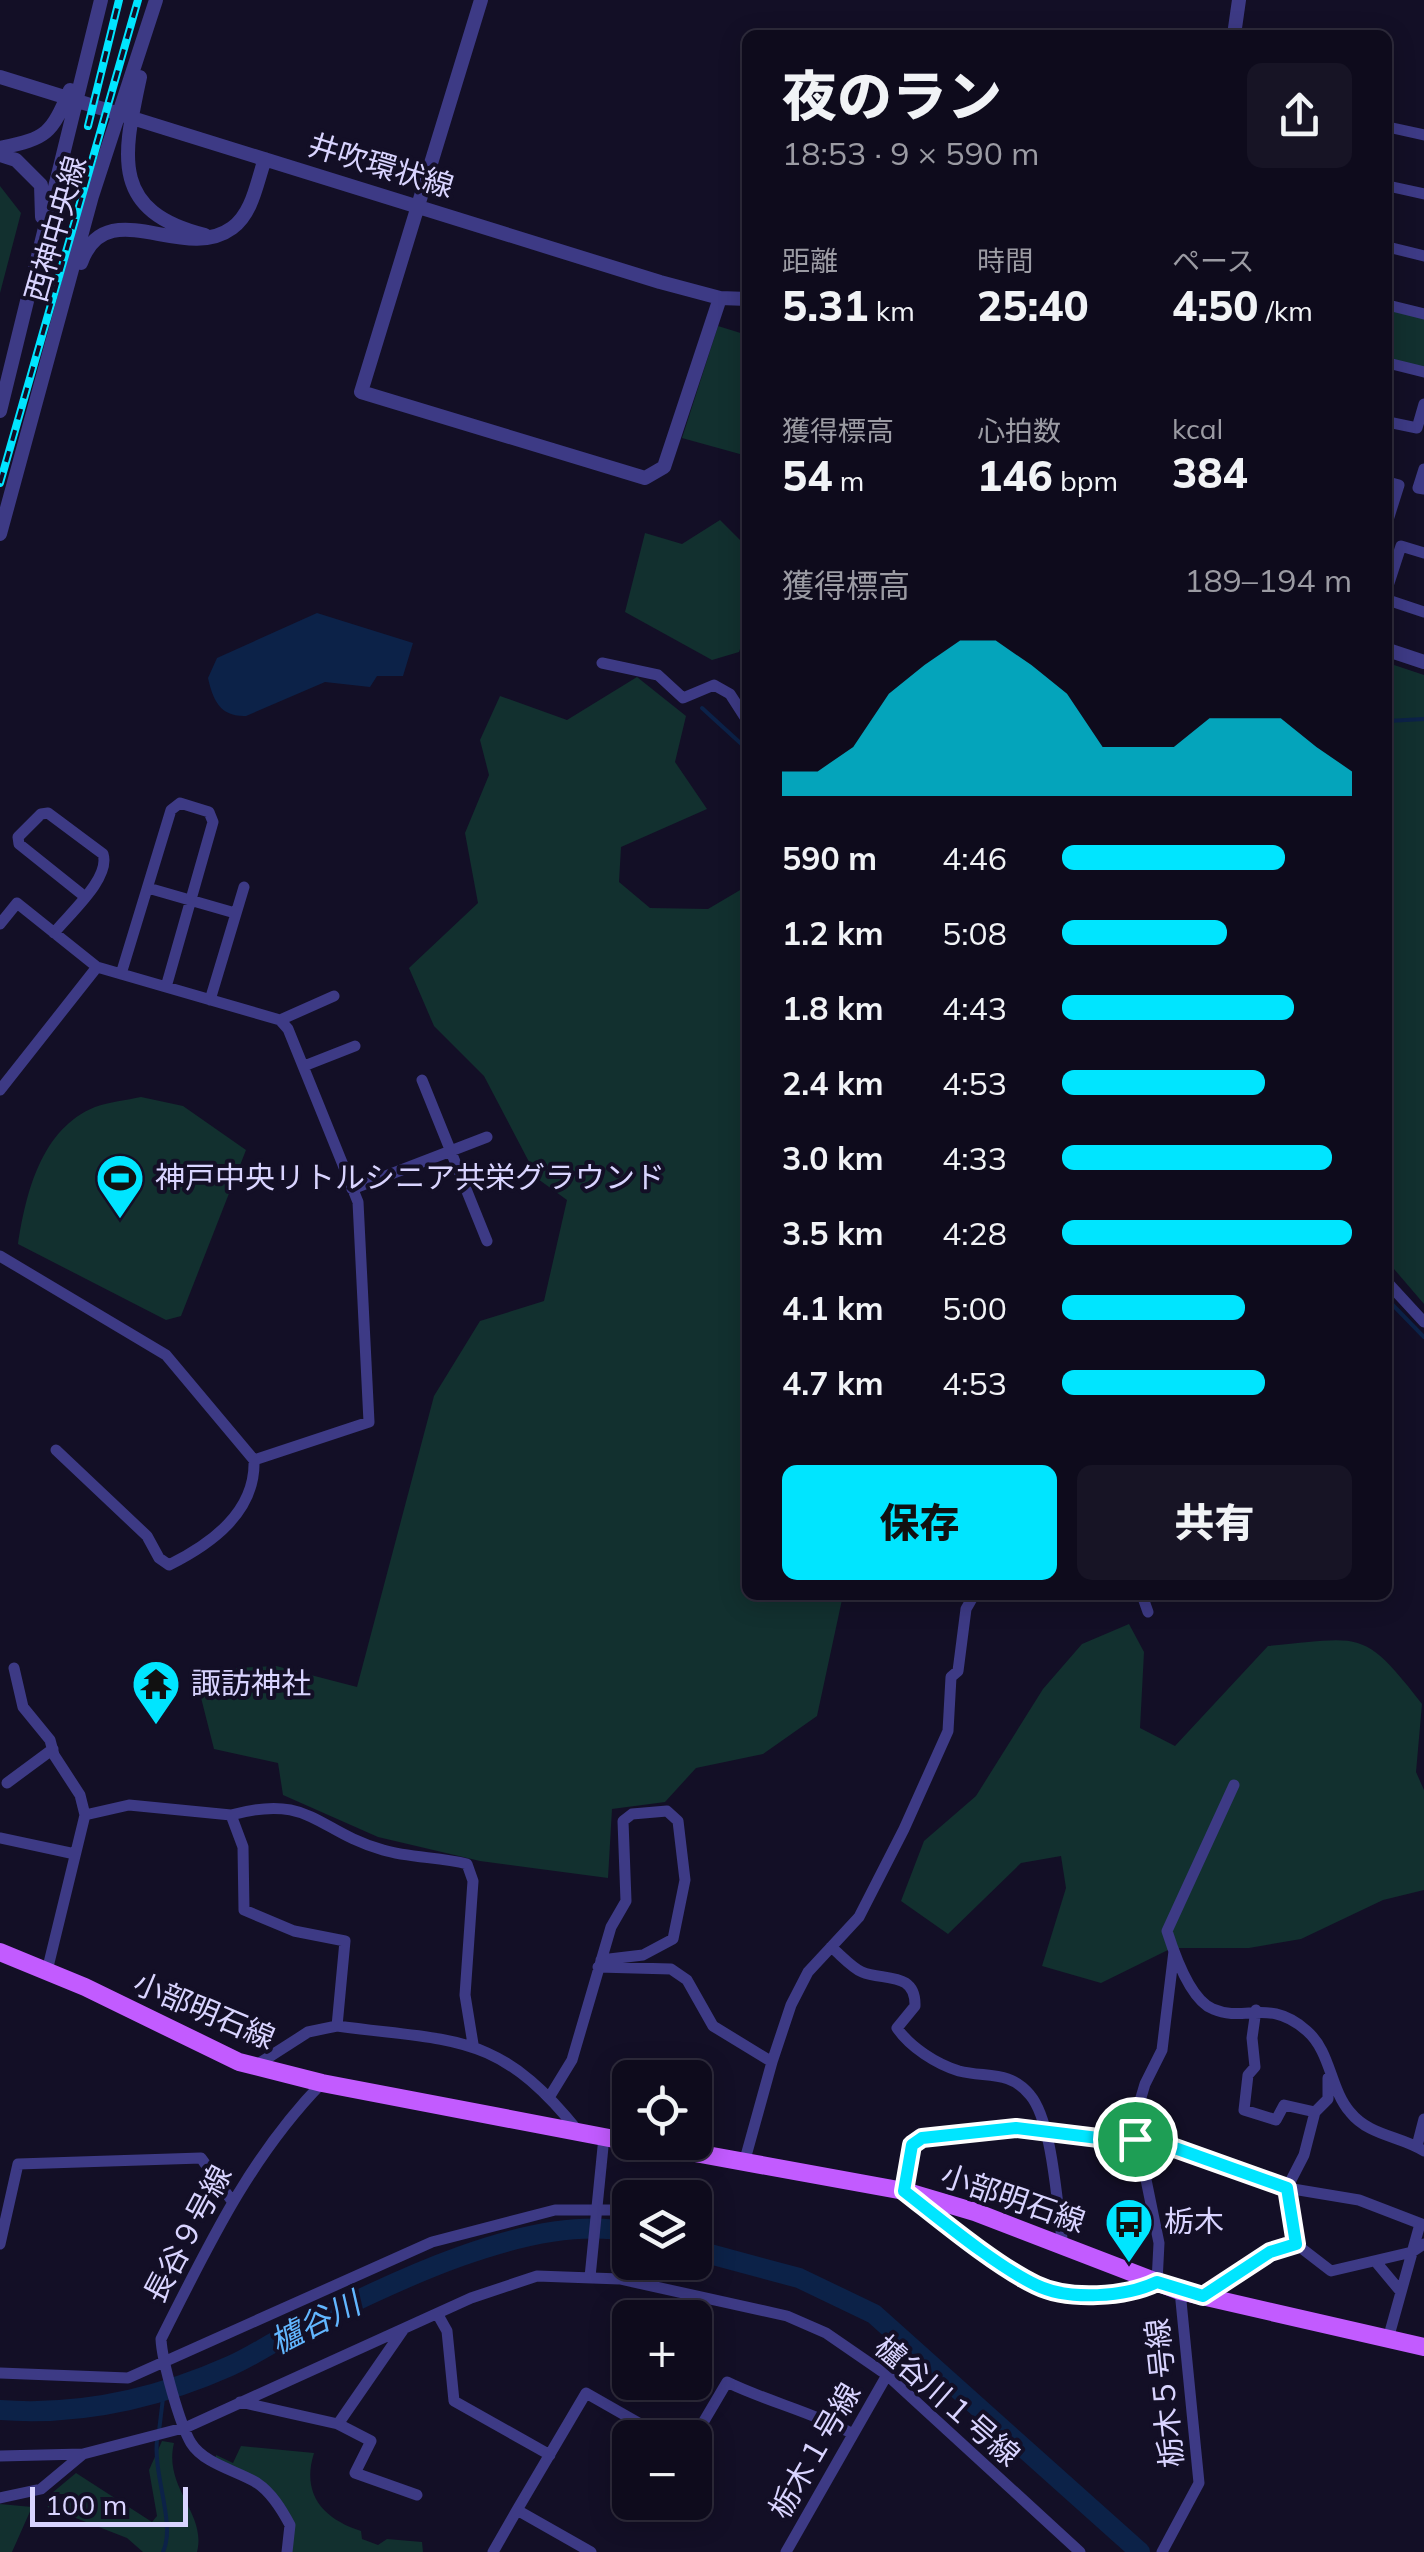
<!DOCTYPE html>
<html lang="ja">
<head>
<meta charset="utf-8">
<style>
	:root { --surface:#0e0b1c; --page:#171425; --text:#f1f3f6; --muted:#9b9ba3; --line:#2e2b3b; --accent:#00e5ff }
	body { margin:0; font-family:Mulish,"Noto Sans JP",sans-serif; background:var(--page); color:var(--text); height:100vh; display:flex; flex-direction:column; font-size:38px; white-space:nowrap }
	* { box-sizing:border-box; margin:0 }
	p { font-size:32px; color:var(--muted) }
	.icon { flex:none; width:55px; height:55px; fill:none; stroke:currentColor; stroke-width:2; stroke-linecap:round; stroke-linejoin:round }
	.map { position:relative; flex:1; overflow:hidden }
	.side { position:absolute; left:742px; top:30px; width:650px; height:1570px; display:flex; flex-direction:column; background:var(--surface); border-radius:15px; box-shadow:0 5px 25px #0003,0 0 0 2px var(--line) }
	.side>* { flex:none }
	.controls { position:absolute; left:612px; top:2060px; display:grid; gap:20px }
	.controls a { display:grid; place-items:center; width:100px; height:100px; border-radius:15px; background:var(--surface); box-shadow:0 5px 25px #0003,0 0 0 2px var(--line); font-size:50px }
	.scale { position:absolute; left:30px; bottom:25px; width:158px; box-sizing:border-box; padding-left:10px; border:5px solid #d9d4ff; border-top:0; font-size:28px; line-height:35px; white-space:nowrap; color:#d9d4ff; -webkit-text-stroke:8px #130f26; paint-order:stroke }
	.pin { position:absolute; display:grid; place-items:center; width:85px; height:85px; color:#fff; margin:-42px; border:5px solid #fff; border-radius:50%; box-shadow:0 2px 10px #0007 }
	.round { display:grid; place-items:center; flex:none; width:105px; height:105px; border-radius:15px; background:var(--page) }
	.summary { display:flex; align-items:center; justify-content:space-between; height:170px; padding:0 40px }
	h1 { font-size:55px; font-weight:800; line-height:75px }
	.metrics { display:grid; grid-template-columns:repeat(3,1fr); gap:15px; height:170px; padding:10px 40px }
	.metrics div { display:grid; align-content:center }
	.metrics b { font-size:42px; font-weight:800 }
	.metrics small { font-size:28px; font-weight:400 }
	.metrics p { font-size:28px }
	.chart { height:280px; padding:20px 40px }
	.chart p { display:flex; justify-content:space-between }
	.chart svg { width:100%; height:180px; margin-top:10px; fill:var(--accent); opacity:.7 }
	.action { display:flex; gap:20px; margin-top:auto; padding:20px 40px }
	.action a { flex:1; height:115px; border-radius:15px; background:var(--accent); color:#111; font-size:40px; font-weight:800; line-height:115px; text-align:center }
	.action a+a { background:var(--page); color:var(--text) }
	ul { padding:0 40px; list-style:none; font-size:32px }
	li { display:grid; grid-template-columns:160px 120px 1fr; align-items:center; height:75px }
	li i { height:25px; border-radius:12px; background:var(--accent) }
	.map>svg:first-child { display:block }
	.green { fill:#12302f }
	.water { fill:#0c2248 }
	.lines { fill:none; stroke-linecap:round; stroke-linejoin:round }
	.stream { stroke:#0c2248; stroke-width:4 }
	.river { stroke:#0c2248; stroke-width:20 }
	.minor { stroke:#3d3a85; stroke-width:11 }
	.tertiary { stroke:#3d3a85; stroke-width:14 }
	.primary { stroke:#c25bff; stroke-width:18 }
	.rail-casing { stroke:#00e5ff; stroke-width:8 }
	.rail { stroke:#130f26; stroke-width:4; stroke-dasharray:11; stroke-linecap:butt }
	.route-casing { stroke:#fff; stroke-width:20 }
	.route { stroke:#00e5ff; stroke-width:12 }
	.labels { text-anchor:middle; stroke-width:8; stroke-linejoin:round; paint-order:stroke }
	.street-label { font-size:30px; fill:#d9d4ff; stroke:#130f26 }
	.poi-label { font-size:30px; fill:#d9d4ff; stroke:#130f26; text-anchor:start }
	.water-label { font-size:32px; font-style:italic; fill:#62b6ff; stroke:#130f26 }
</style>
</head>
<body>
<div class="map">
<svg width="1424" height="2552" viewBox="0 0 1424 2552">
	<rect width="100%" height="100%" fill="#130f26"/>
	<path class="green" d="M0,186L21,213L0,293Z
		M1388,309L1424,318V368L1388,359Z
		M718,326L747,335V456L682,438Z
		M720,520L747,547V629L739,652L712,660L625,612L645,533L682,544Z
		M1388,663L1424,675V1304L1388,1262Z
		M637,677L686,716L675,762L707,809L621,847L619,882L650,908L708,909L747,886L748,1595H843L817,1716L763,1754L696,1768L665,1802L612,1809L608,1878L480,1861L378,1837L283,1795L278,1763L214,1749L194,1670L276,1666L357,1687L434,1396L480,1321L544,1301L567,1200L538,1179L484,1076L434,1026L409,968L478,903L465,833L489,775L480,740L500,696L567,720Z
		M141,1097L183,1106L246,1150L181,1316L166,1320L18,1244C26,1193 41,1129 95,1107C109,1102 127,1100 141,1097Z
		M1129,1624L1144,1652L1140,1728L1175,1746L1268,1646C1362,1638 1362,1627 1422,1704L1416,1772L1424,1790V1890L1383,1900L1301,1939L1249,1948H1172L1101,1983L1042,1966L1066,1888L1061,1856L1021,1863L948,1934L901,1901L924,1841L976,1796L1043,1689L1082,1644Z
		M162,2441L174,2443C163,2488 207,2513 197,2552H143L127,2538L45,2506L46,2498L76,2473L152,2522L157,2516L149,2470Z
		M241,2446L314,2453C301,2494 323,2519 361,2531L362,2539L378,2545L387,2539L422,2542L423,2552H290C298,2492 261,2482 215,2460L216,2455L233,2463Z
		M0,2504L32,2507L12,2552H0Z"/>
	<path class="water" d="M317,613L413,643L403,676H377L370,687L325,682L246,716C220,717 213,700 208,678L217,658Z"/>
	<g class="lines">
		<path class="stream" d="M702,708L748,750
			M1388,721L1424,719
			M1388,1300L1424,1337
			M159,2431L164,2390
			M157,2440C153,2476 176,2524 163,2552"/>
		<path class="river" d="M695,2250L799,2278L874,2314L1140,2552
			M0,2410C81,2416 156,2399 230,2366C249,2358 266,2346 284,2337C375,2291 526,2211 630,2232"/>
		<path class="minor" d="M1388,127L1424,135
			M1388,186L1424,194
			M1388,247L1424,256
			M1388,305L1424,314
			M1388,363L1424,372
			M1388,422L1417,428L1424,404
			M1424,469L1418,488L1424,489
			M1388,482L1399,485L1388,520
			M1388,586L1401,546L1424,553
			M1388,600L1424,612
			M602,663L658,675L683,698L714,685L730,694L748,722
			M148,888L235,913
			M0,924L17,903L97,967L280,1020L288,1029L358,1202L369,1422L254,1460
			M54,933C69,914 111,878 103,854L48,813L41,814L18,837L19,844L84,896
			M121,974L171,810L180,803L209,812L213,822L166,987
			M210,1000L244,887
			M280,1020L334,996
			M304,1066L355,1046
			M422,1080L487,1241
			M0,1090L97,967
			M352,1189L487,1137
			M0,1256L166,1355L254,1460C256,1512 211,1544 169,1565L159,1558L147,1536L56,1450
			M1388,1283L1424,1322
			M1142,1595L1148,1612
			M14,1668L23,1707L50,1740L54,1755L80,1795L85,1815L47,1971
			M7,1783L53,1749
			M1234,1785L1167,1931C1174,1953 1190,2000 1213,2009C1245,2023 1269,1997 1307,2031C1331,2052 1330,2089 1350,2112C1369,2136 1401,2136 1424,2151
			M85,1815L129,1805L231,1815
			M0,1838L75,1854
			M831,1947C840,1954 852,1968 862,1972C883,1981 916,1971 915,2006L897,2028C910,2047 936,2064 959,2071C986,2078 1010,2070 1030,2095C1053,2122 1057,2208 1063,2245
			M1174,1951L1162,2050L1145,2084L1134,2121L1159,2243L1157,2282L1101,2295L1035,2285L904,2191L912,2145L922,2139L1015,2127L1135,2139L1172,2147L1287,2188L1359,2200L1424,2225
			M598,1967L671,1969L687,1980L713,2026L772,2062L744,2163
			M1256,2010L1252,2038L1255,2067L1248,2075L1244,2110L1276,2120L1284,2105L1315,2112
			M473,2044L465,1995L473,1881L467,1864C440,1857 410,1858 383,1850C316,1831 311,1793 231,1815L243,1847L244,1910L294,1931L345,1941L337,2026C455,2042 498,2031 578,2131
			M772,2062L791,2005L808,1972L859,1917L904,1829L948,1731L951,1677L958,1671L966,1609L974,1595
			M255,2066L308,2032L337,2026
			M1328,2078V2099L1315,2112L1304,2155L1287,2188L1296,2244L1331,2271L1412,2252L1424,2244
			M550,2096L572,2060L611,1927L626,1901L623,1821L632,1814L667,1811L678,1821L685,1880L673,1939L643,1955L601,1960
			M1417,2146L1424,2119
			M0,2244L18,2164L201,2158L232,2201
			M1376,2262L1401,2292
			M590,2277L604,2137
			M1203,2296L1270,2252L1296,2244
			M438,2315L447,2331L454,2401L550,2455
			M1388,2339L1420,2224
			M0,2373L128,2378L432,2242L555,2210H630
			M240,2402L338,2424L371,2441L355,2473L417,2495
			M338,2424L403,2330
			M694,2438L727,2382C768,2402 813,2412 853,2434
			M0,2456L83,2454L187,2427L471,2298L537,2276L620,2279L787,2316L826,2333L887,2375L1080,2552
			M0,2498L41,2489L83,2454
			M287,2552L290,2525C282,2510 272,2493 257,2483C238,2471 204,2464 191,2443C180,2425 162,2361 161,2339C207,2248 249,2158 322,2083
			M493,2552L517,2510
			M591,2552L517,2510L586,2393L665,2438
			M786,2552L887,2375
			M1162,2552L1199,2483L1180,2291"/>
		<path class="tertiary" d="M481,0L361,392L645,478L664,467L720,298
			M1234,35L1239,0
			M0,77L660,282L720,298L748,299
			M140,77C124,153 108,211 205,235
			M0,148C48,138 51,134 70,90
			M0,155L16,160L41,185L42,217
			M81,263C106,191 183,264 232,228C253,213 257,181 265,159
			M0,411L101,0
			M0,534L92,196L156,0
			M1388,650L1424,662"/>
		<path class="primary" d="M0,1952L85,1987L239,2062L322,2083L630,2142
			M635,2142L904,2191L975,2212L1180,2291L1424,2347"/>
		<g class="rail-casing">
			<path id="rail" d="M88,126L119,0
				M0,483L138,0"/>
		</g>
		<use href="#rail" class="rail"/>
	</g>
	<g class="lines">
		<g class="route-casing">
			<path id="route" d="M1016,2128L1172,2147L1287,2188L1296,2244L1270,2252L1203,2296L1157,2282C1126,2297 1069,2301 1036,2285C996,2266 940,2219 904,2191L912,2145L922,2138Z"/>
		</g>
		<use href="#route" class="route"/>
	</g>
	<defs>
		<g id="stadium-pin" transform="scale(2.5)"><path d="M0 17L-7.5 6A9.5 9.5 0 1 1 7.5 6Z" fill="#00e5ff" stroke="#130f26"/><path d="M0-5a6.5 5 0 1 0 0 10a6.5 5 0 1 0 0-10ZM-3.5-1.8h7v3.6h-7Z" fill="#111"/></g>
		<g id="temple-pin" transform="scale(2.5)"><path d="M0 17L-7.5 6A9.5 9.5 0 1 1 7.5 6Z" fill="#00e5ff" stroke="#130f26"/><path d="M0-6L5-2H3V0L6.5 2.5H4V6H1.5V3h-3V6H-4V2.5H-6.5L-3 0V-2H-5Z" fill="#111"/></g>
		<g id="bus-pin" transform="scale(2.5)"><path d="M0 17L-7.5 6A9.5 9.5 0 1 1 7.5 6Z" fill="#00e5ff" stroke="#130f26"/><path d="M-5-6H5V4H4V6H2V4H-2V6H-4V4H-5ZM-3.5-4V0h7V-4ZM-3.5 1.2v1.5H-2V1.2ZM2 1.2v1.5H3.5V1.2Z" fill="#111"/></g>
	</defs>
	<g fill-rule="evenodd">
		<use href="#stadium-pin" x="120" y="1178"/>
		<use href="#temple-pin" x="156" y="1684"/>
		<use href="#bus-pin" x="1129" y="2222"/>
	</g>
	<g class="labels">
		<g class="street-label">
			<text transform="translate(381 166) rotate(17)" y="10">井吹環状線</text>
			<text transform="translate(56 229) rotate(-74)" y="10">西神中央線</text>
			<text transform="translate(204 2011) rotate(23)" y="10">小部明石線</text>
			<text transform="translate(1013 2199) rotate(19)" y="10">小部明石線</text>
			<text transform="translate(188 2234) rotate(-62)" y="10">長谷９号線</text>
			<text transform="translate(1165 2393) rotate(-96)" y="10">栃木５号線</text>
			<text transform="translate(947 2401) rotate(41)" y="10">櫨谷川１号線</text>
			<text transform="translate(815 2451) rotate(-60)" y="10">栃木１号線</text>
		</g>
		<g class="poi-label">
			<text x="155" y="1188">神戸中央リトルシニア共栄グラウンド</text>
			<text x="191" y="1694">諏訪神社</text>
			<text x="1164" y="2232">栃木</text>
		</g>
		<g class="water-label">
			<text transform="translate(315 2323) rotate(-27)" y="11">櫨谷川</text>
		</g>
	</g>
</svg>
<div class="controls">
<a><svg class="icon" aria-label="locate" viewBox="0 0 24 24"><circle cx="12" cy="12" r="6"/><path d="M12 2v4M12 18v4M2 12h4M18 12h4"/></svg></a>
<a><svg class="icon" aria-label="layers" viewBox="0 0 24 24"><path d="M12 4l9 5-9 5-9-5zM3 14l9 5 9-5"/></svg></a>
<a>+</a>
<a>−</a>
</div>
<div class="scale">100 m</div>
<div class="pin" style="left:1135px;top:2139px;background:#1e9e55"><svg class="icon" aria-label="arrive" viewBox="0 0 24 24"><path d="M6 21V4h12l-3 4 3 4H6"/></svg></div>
<section class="side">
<div class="summary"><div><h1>夜のラン</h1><p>18:53 · 9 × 590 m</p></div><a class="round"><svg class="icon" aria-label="share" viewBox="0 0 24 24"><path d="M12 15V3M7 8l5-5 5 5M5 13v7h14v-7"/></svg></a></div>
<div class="metrics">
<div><p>距離</p><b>5.31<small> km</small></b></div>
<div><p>時間</p><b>25:40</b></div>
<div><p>ペース</p><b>4:50<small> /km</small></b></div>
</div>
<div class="metrics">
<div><p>獲得標高</p><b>54<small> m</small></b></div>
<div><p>心拍数</p><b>146<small> bpm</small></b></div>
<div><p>kcal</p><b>384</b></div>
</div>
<div class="chart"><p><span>獲得標高</span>189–194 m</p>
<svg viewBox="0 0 160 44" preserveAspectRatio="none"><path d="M0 44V38L10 38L20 32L30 19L40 12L50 6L60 6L70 12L80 19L90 32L100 32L110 32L120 25L130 25L140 25L150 32L160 38V44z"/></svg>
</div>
<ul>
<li><b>590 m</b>4:46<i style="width:77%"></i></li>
<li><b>1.2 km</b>5:08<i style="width:57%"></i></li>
<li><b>1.8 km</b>4:43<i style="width:80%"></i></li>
<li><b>2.4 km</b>4:53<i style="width:70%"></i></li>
<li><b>3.0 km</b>4:33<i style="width:93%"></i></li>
<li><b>3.5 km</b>4:28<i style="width:100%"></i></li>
<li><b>4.1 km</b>5:00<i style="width:63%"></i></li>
<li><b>4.7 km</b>4:53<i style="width:70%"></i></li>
</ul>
<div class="action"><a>保存</a><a>共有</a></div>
</section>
</div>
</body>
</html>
